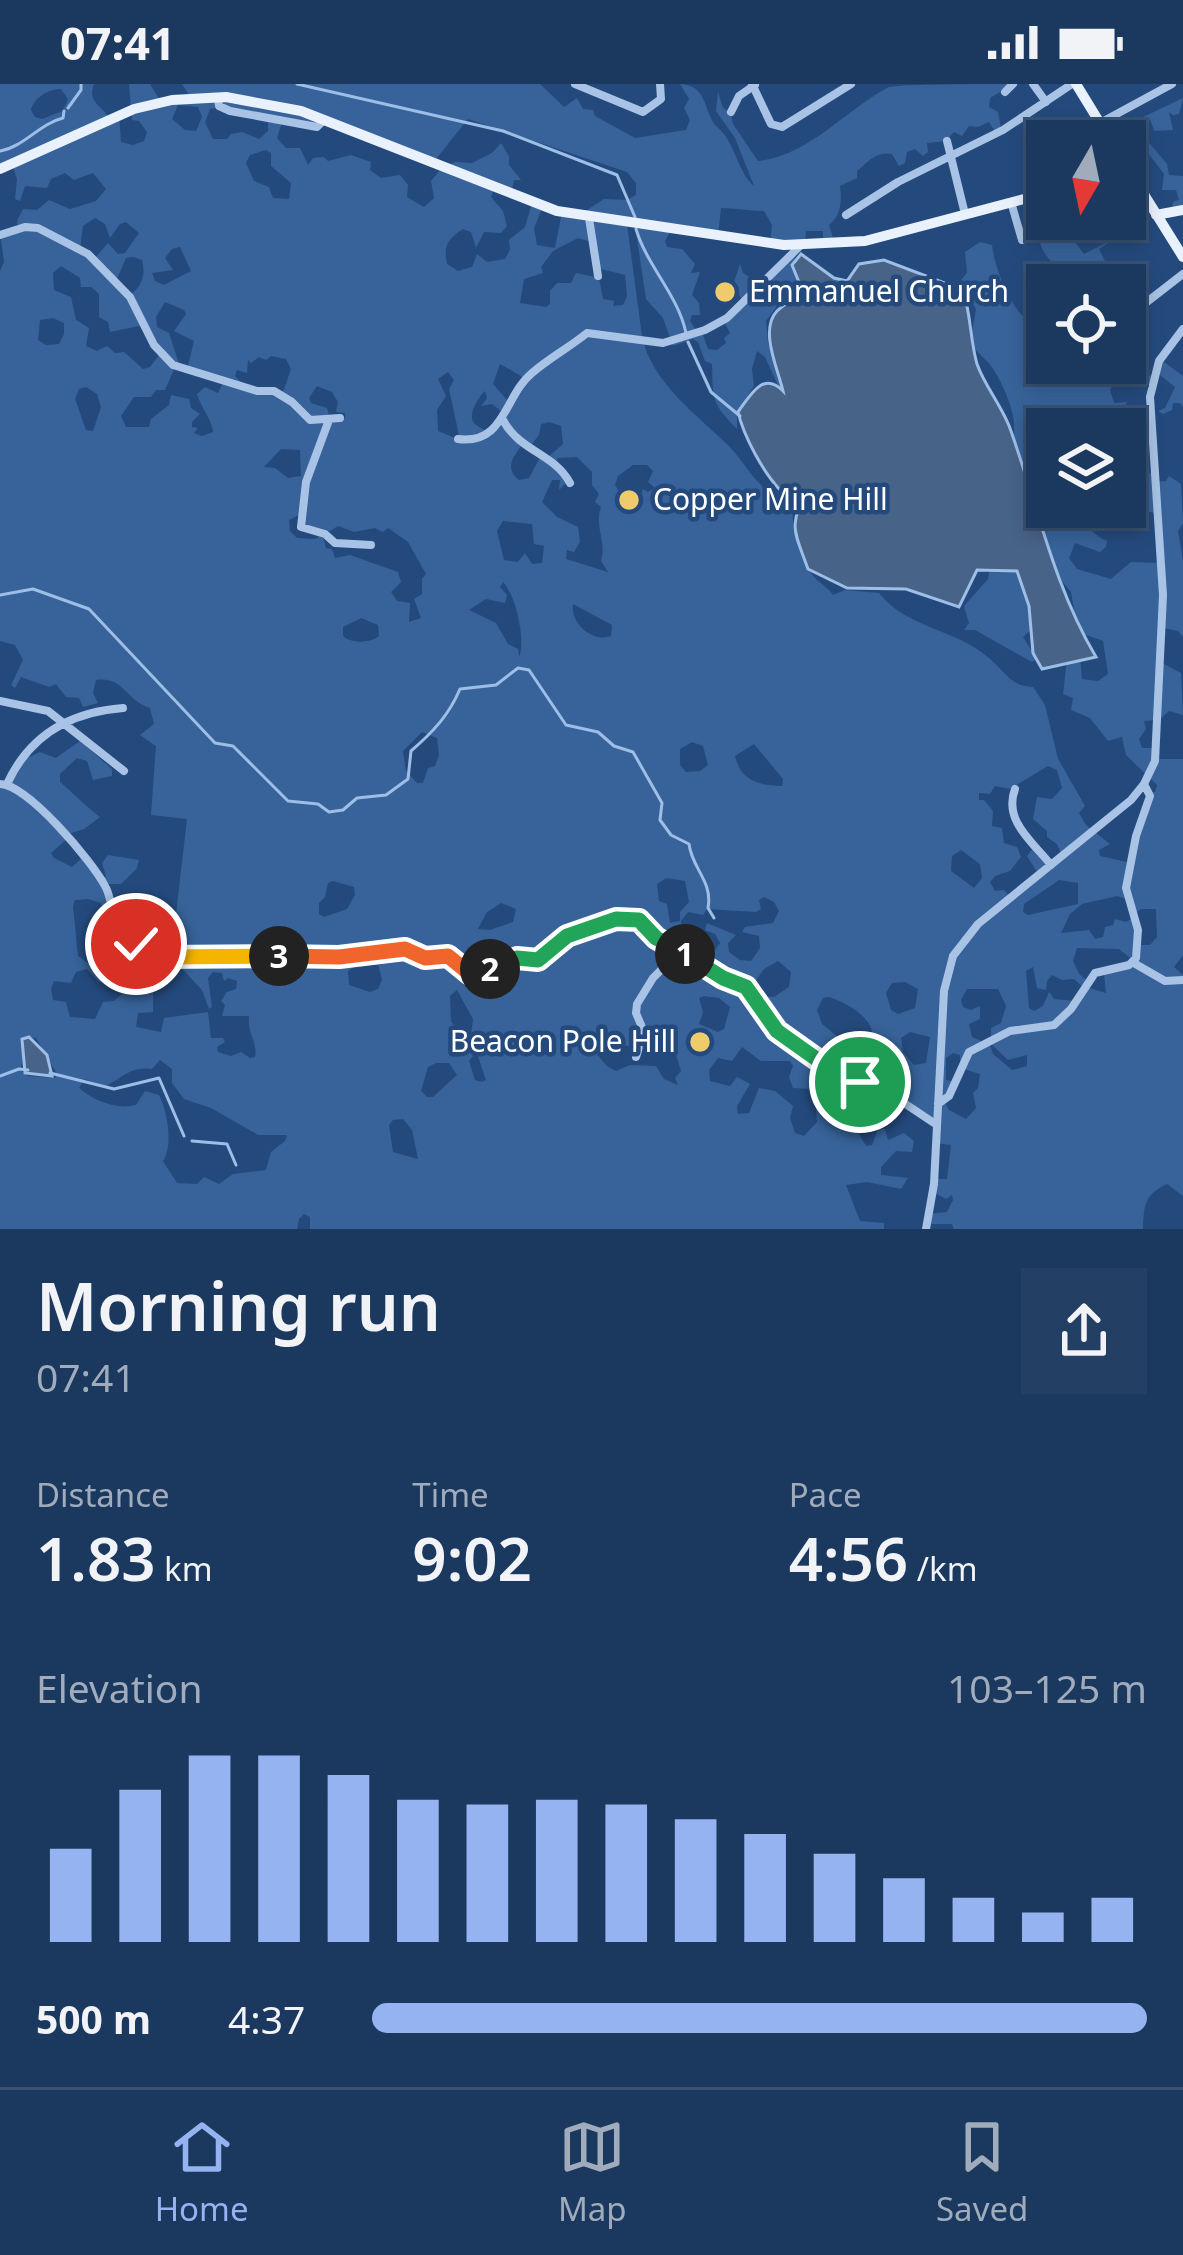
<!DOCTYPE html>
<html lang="en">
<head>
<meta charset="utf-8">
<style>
	:root { --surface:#1b385e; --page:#243f64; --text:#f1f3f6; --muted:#a0acbc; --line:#395273; --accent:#95b2f1 }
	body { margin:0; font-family:"Noto Sans",sans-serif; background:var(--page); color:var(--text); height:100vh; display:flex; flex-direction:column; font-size:45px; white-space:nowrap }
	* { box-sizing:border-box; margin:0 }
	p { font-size:39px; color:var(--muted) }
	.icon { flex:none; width:66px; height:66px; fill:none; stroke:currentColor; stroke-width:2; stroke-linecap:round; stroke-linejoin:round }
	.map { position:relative; height:1145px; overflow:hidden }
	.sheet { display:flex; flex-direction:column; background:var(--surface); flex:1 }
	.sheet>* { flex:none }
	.needle { width:78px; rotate:189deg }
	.buttons { position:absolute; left:1026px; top:36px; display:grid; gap:24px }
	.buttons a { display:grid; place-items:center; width:120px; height:120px; border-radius:0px; background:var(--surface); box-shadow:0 6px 18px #0003,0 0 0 3px var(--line); font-size:60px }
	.pin { position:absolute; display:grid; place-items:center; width:102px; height:102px; color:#fff; margin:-51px; border:6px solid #fff; border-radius:50%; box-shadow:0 3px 12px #0007 }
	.km { position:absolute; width:60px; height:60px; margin:-30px; border-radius:50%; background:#222; color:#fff; font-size:33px; line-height:60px; text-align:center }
	.round { display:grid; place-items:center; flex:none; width:126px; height:126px; border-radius:0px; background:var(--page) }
	.overview { display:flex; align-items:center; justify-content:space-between; height:204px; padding:0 36px }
	h1 { font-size:66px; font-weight:600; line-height:90px }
	.metrics { display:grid; grid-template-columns:repeat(3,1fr); gap:18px; height:204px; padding:12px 36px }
	.metrics div { display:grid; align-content:center }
	.metrics b { font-size:60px; font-weight:600 }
	.metrics small { font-size:33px; font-weight:400 }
	.metrics p { font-size:33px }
	.chart { height:336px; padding:24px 36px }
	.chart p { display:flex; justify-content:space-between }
	.chart svg { width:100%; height:216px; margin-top:12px; stroke:var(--accent); stroke-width:6 }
	ul { padding:0 36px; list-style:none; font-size:39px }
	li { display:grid; grid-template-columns:192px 144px 1fr; align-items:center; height:90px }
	li i { height:30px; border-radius:15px; background:var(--accent) }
	.status { display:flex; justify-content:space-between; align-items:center; height:84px; padding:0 60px; background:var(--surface); direction:ltr }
	.status svg { height:33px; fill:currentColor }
	.menu { display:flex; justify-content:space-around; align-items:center; height:168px; border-top:3px solid var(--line); background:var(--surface); font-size:33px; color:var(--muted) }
	.menu a { display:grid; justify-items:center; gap:6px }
	.menu .current { color:var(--accent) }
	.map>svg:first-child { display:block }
	.green { fill:#37639a; fill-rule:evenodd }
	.water { fill:#486388; stroke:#9dbee6; stroke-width:3 }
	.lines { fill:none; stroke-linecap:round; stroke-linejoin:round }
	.stream { stroke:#9dbee6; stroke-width:3 }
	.minor { stroke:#a8c3e5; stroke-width:8 }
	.major { stroke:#e9f1fd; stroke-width:10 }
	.split-1-casing { stroke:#fff; stroke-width:24 }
	.split-2-casing { stroke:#fff; stroke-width:24 }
	.split-3-casing { stroke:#fff; stroke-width:24 }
	.split-4-casing { stroke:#fff; stroke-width:24 }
	.split-1 { stroke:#22a559; stroke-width:15 }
	.split-2 { stroke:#22a559; stroke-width:15 }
	.split-3 { stroke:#f0652b; stroke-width:15 }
	.split-4 { stroke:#f5b400; stroke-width:15 }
	.poi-dot { fill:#f0cb6c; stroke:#244a7d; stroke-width:4.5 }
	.labels { text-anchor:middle; stroke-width:9; stroke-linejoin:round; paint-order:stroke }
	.poi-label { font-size:30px; fill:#fff; stroke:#244a7d; text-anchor:start }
</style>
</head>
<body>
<div class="status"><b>07:41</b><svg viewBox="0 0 49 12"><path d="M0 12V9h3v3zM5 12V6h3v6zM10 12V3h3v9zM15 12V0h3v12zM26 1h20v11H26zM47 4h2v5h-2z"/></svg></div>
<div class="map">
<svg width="1183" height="1145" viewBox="0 0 1183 1145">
	<rect width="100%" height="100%" fill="#244a7d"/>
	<path class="green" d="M0,0H94C87,19 101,20 109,34L119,31L121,58L133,61L144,57L147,48L139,37L132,36L129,0H150L159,15L189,11L182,0H540L564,23L577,14L583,25L593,26L595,32L635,54L686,46L690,36L684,24L689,15L680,0C702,1 703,16 711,34C716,45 716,40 723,49C736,65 739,89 754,102L735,54L716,27L718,8L723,24L730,28L733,40L758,77C809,72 846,25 889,3C907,0 988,0 1013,0L990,14L989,23L998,28L1001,44L996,49L989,38L978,43L969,42L962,52L954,48L946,57L927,59L928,68L923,72L915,65L907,68L905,79L899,82L892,70C876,67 869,77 857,87V94L840,102C842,118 841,131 829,141L835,160L823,156V147H806L805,161L770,159L772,141L764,127C749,127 736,124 721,124L718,151L672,145L665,157L667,163L682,165L695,180L691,189L700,188L692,211L699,219L700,231H692L690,237L698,249L702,248L708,265L717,266L726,259L724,254L730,249L724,237L743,217L733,201L740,180L743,189L759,198L796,171L792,182L802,198L803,209L785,211L766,237L768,259L784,308H781L765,273L757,267L752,285L754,302L737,328V345C711,319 713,314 712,280L705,277L698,258L693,255L673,262L663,234L646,215L635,141L627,140L642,252C651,298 697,331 729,362C739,373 749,388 757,397C767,408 783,415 793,427C791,447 802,482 817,496C823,501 829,505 833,511L845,506L879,509C906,544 954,544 989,574C1007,589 1010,602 1033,603L1045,621L1058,675L1085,722L1079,729L1086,741L1110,760L1099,766L1100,772L1131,779L1150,708H1155L1157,701L1126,671L1122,653L1108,657L1090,634L1071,626L1073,614L1063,610L1067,575L1080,572L1082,595L1098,597L1108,590L1103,557L1078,548L1071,508L1057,491L1042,450L1045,442L1035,438L1039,414L1044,417L1047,412V423C1096,423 1073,441 1107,457L1106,463L1100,468L1075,459L1069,474L1077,485L1111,495L1131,478L1160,479L1156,429L1143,427L1127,431L1123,428L1125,394L1128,393L1132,401L1143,399L1146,390L1153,389L1156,398L1166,397L1169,392L1181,400L1183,439L1178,447L1183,477V553L1178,547L1163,544L1162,579L1181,589L1183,631L1169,627L1159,636L1144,637L1146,645L1139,655L1142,664H1153L1156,675H1183V871L1174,883L1183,891V1112L1167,1100C1144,1111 1144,1121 1143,1145H954L952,1140H927L929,1130L947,1128L953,1116L952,1111L946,1115L933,1108L934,1095H947L951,1061L936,1059L937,1041L900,1016L894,1029C880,1026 860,1021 852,1038L866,1062L872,1061L878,1045H885L888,1056L904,1049L914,1057L912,1068L896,1067L881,1083V1091L908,1094L901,1105L867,1098L846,1101L860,1137L884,1139V1145H310V1133L304,1130L299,1135L297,1145H0V696L3,700L19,678L40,668L56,674L80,657L112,685V692L93,696L87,677L77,674L60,690V698C74,710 88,724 100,733L84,745L65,751L67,755L51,769L54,774L72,783L83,773L101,796L106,792L102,779L108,771L139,776L137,784L121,800H105L119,839L154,871L153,928L138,929L136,943L161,948L164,934L208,928L211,954H223L225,958L217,963L218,968L231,972L241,968L250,974L255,973C258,959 247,949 249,932H222L225,921L221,917L227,908L236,905L237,897L228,894L224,897L222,889L213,888L208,894L212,923L209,925L202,906L171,873L187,735L151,731L156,662L140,651L154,640L150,624C126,617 124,592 96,596L93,609L98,619L83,623L79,614L66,613L56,600L49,603L21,593L15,604L11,601L23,576L15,561L0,557V187L4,178L0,148L18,145L17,137L23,125L37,126L49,116L70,125L96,117L106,105L93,89L74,96L65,89L51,95L47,104L25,102L20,117L15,115L17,95L12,80L0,85ZM61,5L68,15L63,27L42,35L35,33L31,26C33,14 50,4 61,5ZM178,21L198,23L202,33L196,47L185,46L172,35ZM219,23L268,36V47L259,55L242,48L231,50L227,55H213L205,38L210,25ZM468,35L627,88L636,99V111L627,116L604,115L587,126L562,128L555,164L537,161L534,144L543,122L532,119L525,143L509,156L510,166L505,175L487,178L477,170L472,183L458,187L447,180C443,161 448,155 463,145L471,148L476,164L484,148L501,149L507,142L503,127L491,113L494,104L512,106L514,96H521L509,81V72L501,59L492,69L472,79L455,78L442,84L431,97L434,114L424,123L407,113L408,101L400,91L381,94L370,86L371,78L351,71L328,77L324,73L313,74L308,81L300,64H286L277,54L282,38L318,40L355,48L436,75ZM266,66L271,69V82L291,99L289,115L273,114L269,103L254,97L246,79L250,71ZM95,134L105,140L110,154L120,140L126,138L139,149L125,169L118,170L108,159L95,174L80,165L83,142ZM578,154L592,158L597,184L625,191L627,212L623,221L613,222L614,217L603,215L599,194L576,189L571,199H557L550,207V220L546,223L520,219L524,195L543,189L541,183L553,167ZM180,163L191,187L164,201L155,197L152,189L173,186L165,174L172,165ZM133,173L142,176C146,191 142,203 129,212L116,197L126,174ZM61,182L80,194L81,203H91L99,210V233L108,238L110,248L144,241L160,270L150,283L143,285L124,268L115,269L107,262L97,267L86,262L89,244L76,236L71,213L54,206L53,189ZM165,218L184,226L186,230L174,247L194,257L188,282L179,280L169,249L157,243L156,233ZM53,234L64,239V250L59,260L46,261L38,256L40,236ZM271,272L286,275L291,285L282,311L242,299L235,292L237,286L247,289L248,276L251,279L259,273L266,276ZM500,280L526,295L507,316L493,300ZM175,283L225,295L218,309L205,303L197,310C201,324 212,335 213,348L202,352L194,349L198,344L192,343V338L200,330L191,324L189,315L171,311L169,321L151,335L149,343H126L121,332L134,313H151L156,306H165ZM448,288L454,296L449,305L460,356L438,347L437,326L446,312L438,295ZM317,302L332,308L338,318L336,328L345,329V334L330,335L327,324L311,319L309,314ZM86,303L97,310L101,323L93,347L86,346L75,315L79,305ZM485,307L487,314L481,322L492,320L505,330L489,349C485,345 479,344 475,340C466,332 479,312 485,307ZM549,338L561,342L563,360L546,375L541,372L529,394L519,396C505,385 512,374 521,362L528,365L539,351L541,340ZM281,365L300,366L301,392L288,394L275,384L264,383ZM577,373L592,388V401L599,410L595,418L601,423C594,442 607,458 601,477L608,488L566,475L567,466L574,468L580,458L578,443L557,433L542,418L552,396H560L559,406L568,397L554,380L558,374ZM633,381H647L653,387L648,398L655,404L648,408L643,405L640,413L624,415L615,401L618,392ZM299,431L306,445L330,447L338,442L354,448L375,444L383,448L388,444L408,458L426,490L422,495V510L414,515L421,534L409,538L410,519L397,517L391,508L401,498L398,488L350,471L335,474L332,465L326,464L322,450L316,455L297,454L290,447L289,436ZM503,437L532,440L534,460L544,462L542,479L532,480L525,469L518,478L504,476L497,447ZM503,498C516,511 526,557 519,573L518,565L508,560L496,539L469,526L486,515L505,519L507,511L500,503ZM573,520L612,541L611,552C592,559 570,539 573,520ZM361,534L378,541L379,552C371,559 351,560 343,552V543ZM422,648L437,654L439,671L435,682L428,684L423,699H417L406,687L403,667ZM692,658L703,662L708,681L700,687L686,688L680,681V665ZM754,660L783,695L782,702C758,701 741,697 735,672ZM1048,682L1057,686L1062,704L1052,715L1037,713L1033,735L1047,747V753L1057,760L1062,772L1050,781L1033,764L1027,772L1039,791L1010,813L1004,806L995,807L990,798L995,792L1010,787L1021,773L1017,763L1004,759L1002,744L992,742L993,727L984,716H979V709L990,710L995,702L1010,705ZM961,766L980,780L982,794L974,804L951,787L952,772ZM666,794L685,797L689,818L680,828V837L670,839L667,820L659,817L657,800ZM1059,796L1078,799V820L1028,831L1023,828L1024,820ZM333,797L354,803L355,811L347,825L324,833L319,830V819L325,813L328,799ZM1117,812L1126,815L1134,830L1141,825H1156L1157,853L1150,861H1140L1134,833L1126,838L1115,835L1113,841L1105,843L1103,853L1095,855L1089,846L1061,849L1070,830L1082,820ZM764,813L774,818L779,827L773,839L745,843L742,848L759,852L760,864L751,877L740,876L729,868L728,859L736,851L707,839L705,846L715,850L720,859L705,880L684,867L681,837L688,828L703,831L707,825L756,828L761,825L759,816ZM88,815L101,819L108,859L114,866L108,871L100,869L90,880L78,872L73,822L75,816ZM501,819L516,825L513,838L490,846L478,845L487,828ZM1077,864L1119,865L1134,877L1104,890L1106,909L1086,903L1088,897L1079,890L1073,877ZM376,871L382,896L378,905L370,908L349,901L348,887L358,880V872ZM778,877L791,888L789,903L774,913L754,912L749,906L764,885ZM1033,883L1037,904L1046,906L1047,897L1052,891L1062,896L1074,895L1084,904L1075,917L1054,915L1049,908L1043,922L1034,927L1029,924L1026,887ZM87,885L99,898L117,901L124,908L114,917L103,918L95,935L70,933L66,918L53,916L51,905L54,897L71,899L76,888ZM892,899L905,898L918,905L915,924L898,930L891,926L886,909ZM967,905H998L1006,922L1001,939L991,944V960L1008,976L1027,971V982L1012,986L993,970L990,961L972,953L969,940L980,935V922L971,926L963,923L961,916ZM457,906L473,935L471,952L486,996L482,998L475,996L469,977L473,972L451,937L450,912ZM704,912L719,914L730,923L724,945L718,948L699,940L703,928L699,914ZM829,913C850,920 880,937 872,963L880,974L876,984H864L857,989L842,981L838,953L822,940L817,926L823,914ZM910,948L930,953L926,979L914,981L903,968L901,954ZM24,953L36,954L57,990L55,994L28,992L21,987ZM600,957C631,968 643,954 676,970L681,987L675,994L678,1001L664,995L656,982L630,981L616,987C605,982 600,976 596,965ZM742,963L761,977H790L793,982L789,993L793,1004L810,1005L822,1018L816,1025L817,1038L804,1052L795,1049L790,1034L793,1022L775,1007L759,1004L749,1029L738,1030L737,1022L750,1000L737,993L730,1002L710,997L709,986L718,974L732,977ZM953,969L960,971L961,984L980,990L978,1004L973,1009L976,1024L966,1035L949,1026L945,1019L956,998L946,996V974ZM160,976L172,985V999L184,1015L211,1024L258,1051H287L285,1057L271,1068L266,1086L233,1090L219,1100L204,1093L197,1100L177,1099L163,1077C173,1063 168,1028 159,1011L145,1007L136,1021C117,1026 94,1017 79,1004L84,995L106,1002C123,993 131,982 152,985ZM436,979H449L457,991L433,1013H427L421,1007L428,983ZM403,1035L412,1046L418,1075L393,1068L389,1041L393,1036Z
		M1183,14L1179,30L1173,31L1169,28L1173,46L1154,47L1150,35L1134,44L1137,36Z
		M1053,35L1062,37L1061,47L1072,57H1047V92L1040,100L1033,66L1027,59L1034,44L1041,51L1044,43L1053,44Z
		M1146,55L1167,80L1169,91L1183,92V125L1172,126L1173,118L1179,116L1176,106H1162L1164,90L1138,56Z
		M1047,109V135H1066L1072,154L1084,170L1110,157L1115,142L1125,135L1127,138L1114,146L1117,153L1099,165L1105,177L1103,201H1068C1064,187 1052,181 1044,168C1037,158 1042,149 1035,140L1045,127L1040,110Z
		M980,158L992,161C995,188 1017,245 1047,245V279H1121L1124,286L1132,287L1135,283L1137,289L1153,292L1152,302L1136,294L1131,301L1117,291L1110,306L1114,319L1127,318L1121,328L1126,335L1150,330L1151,349L1119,335L1115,345H1047V401L1034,384H1030L1024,395L1011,358C1022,341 1003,298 991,282C984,273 976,268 970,259L976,225L966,208L955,203L967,189L965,168Z
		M1160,275L1183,292V323L1180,319H1173L1172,326L1163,330L1158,327L1165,324L1175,303L1155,287Z
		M1024,480L1034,543L1023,553L1037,575L1032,578L975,546H964L969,539L964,522L988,495L990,482Z"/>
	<path class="water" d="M801,170L834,194L847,197L859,180L884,176L963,206C971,230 970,256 977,280C985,303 1003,323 1011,347C1038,424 1054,502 1096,573L1042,585L1033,569L1029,522L1017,487L977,486L959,523L906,505L847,504L808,485C794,446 790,447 803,409L781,407C763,388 744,353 738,328C751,310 763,287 783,307C778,285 759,246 777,227C784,220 795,214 803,208L792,181Z
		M29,953L47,971L52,992L25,989L22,955Z"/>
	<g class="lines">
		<path class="stream" d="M297,0L503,47L617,91L635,133
			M68,24L81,6V0
			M0,67C24,63 39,40 63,34L64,27
			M636,145C647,182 678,211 686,249
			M688,258L711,308L740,332
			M0,511L33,505L89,525L215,659L233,662L288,717L318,720L329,728L343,726L357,714L386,711L408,695L411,667C433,648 449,631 460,605L496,601L518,584L529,586L566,641L598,648L614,662L633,668L662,719L660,736L671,751L689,760C692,785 713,797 708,824L714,834
			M50,989L114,1005L159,994L184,1052
			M0,992L19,985L28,986
			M192,1057L227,1060L236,1081"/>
		<path class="minor" d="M575,0L643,28L661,15L660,0
			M752,0L771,40L782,43L851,0
			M1033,0L1046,18
			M1005,8L1013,0
			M218,13L219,22L230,27L317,43L324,36
			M731,28L739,12L755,1
			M1100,39L1172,0
			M947,57L965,130
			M1011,118L1022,156
			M846,131L898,98L1003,46L1072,0
			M589,134L598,192
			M0,151L25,143L38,144L88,170L130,213L154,261L173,281L257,307H274L292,318L310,336L340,334
			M1125,235L1183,190
			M329,336L306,398L301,443L325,450L335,459L371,461
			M503,336C520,368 554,369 570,399
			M458,355C505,361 504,312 532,289C549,274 570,263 587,249L663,259L705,246L727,234L800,162
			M0,617L48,627L124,687
			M0,700C27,700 92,777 105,802C110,810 110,820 114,829C122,850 140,864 160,873H339L405,865L426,874L448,872L472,891L510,876H538L567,852L616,835L635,834L658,856L745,903L770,940L832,987L883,1005L937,1041
			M7,700C30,650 71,628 123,624
			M1015,705C1003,737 1033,758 1051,781
			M1132,878L1165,897L1183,896
			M636,973L644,948L636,929L637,920L653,894L679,868
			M938,1020L949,1012L969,968L1010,947L1054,941L1071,925L1095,889L1129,881L1136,874L1138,846L1126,804L1136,752L1150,712L1144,700
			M926,1145L934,1100L944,907L953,872L978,840L1131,716L1144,700L1155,677L1163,511L1150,313L1159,277L1183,245"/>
		<path class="major" d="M1076,0L1111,57
			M1125,80L1183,173
			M0,85L134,25L172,16L226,13L301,27L557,127L784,161L865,157L1047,109
			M1156,131L1183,126"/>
	</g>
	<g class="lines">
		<g class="split-1-casing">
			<path id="split-1" d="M685,870L723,894L746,903L777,947L839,991L860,998"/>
		</g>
		<g class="split-2-casing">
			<path id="split-2" d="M490,885L517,874L538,876L567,852L616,835L639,836L656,854L685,870"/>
		</g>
		<g class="split-3-casing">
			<path id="split-3" d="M279,872L339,873L405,865L425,874L448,872L470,890L490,885"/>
		</g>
		<g class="split-4-casing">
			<path id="split-4" d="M136,860L160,873L279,872"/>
		</g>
		<use href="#split-1" class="split-1"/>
		<use href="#split-2" class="split-2"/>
		<use href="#split-3" class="split-3"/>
		<use href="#split-4" class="split-4"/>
	</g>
	<g class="poi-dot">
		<circle cx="725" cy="208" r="12"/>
		<circle cx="629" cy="416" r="12"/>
		<circle cx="700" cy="958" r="12"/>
	</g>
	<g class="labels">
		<g class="poi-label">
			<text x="749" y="218">Emmanuel Church</text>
			<text x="653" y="426">Copper Mine Hill</text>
			<text x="676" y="968" text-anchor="end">Beacon Pole Hill</text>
		</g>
	</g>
</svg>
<div class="buttons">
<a><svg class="needle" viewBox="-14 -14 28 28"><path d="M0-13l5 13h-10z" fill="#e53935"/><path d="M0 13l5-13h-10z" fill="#a0acbc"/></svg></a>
<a><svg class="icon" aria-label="locate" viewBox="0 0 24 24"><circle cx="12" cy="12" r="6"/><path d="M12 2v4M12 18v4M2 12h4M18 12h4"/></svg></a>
<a><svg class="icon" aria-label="layers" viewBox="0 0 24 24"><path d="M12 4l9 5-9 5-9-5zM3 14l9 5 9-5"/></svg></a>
</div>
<div class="pin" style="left:860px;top:998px;background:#1e9e55"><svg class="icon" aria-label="arrive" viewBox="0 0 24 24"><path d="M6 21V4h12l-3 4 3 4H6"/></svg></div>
<div class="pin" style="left:136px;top:860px;background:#d93025"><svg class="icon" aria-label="check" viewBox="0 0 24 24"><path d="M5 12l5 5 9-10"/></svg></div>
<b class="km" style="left:685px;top:870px">1</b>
<b class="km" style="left:490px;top:885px">2</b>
<b class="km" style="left:279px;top:872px">3</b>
</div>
<section class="sheet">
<div class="overview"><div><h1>Morning run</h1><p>07:41</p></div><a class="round"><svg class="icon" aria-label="share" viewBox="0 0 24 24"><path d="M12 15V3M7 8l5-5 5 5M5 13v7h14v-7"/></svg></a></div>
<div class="metrics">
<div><p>Distance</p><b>1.83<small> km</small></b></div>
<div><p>Time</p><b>9:02</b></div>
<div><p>Pace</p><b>4:56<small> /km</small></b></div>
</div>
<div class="chart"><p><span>Elevation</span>103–125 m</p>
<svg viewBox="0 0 160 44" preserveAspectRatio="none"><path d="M5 44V25M15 44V13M25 44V6M35 44V6M45 44V10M55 44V15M65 44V16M75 44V15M85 44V16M95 44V19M105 44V22M115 44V26M125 44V31M135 44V35M145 44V38M155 44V35"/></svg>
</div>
<ul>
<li><b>500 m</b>4:37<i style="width:100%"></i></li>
</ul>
</section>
<nav class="menu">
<a class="current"><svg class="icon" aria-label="home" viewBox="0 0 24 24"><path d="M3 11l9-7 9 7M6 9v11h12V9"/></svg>Home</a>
<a><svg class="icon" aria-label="map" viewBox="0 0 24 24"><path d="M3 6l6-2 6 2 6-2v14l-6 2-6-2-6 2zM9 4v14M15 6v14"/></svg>Map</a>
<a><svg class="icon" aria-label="saved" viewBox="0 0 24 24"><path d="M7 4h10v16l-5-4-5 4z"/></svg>Saved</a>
</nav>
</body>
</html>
